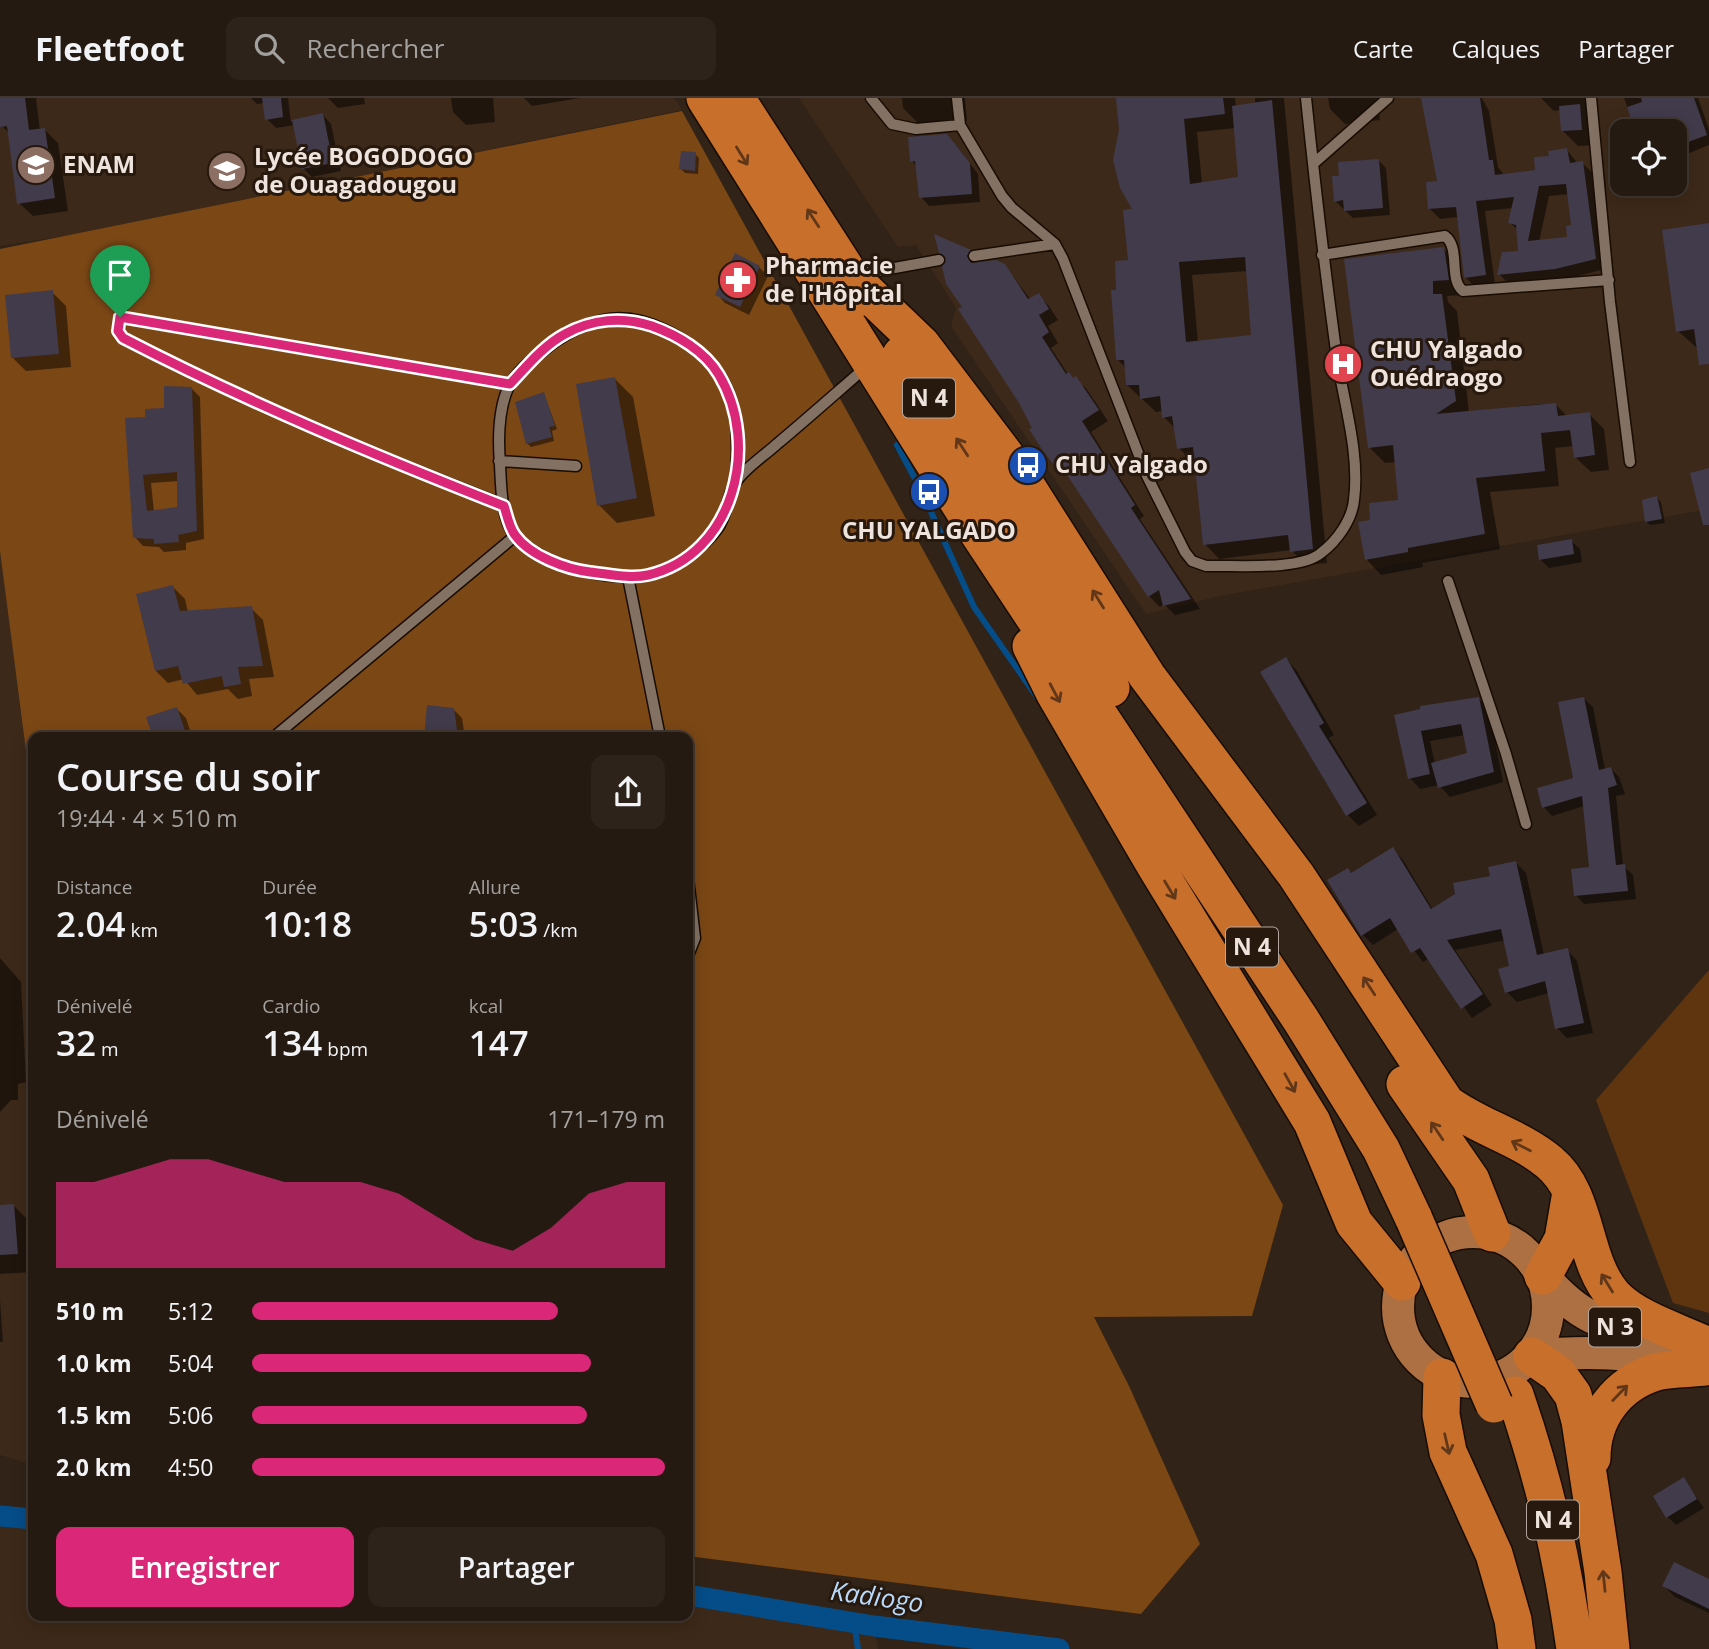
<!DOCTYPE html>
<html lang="fr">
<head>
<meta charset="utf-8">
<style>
	:root { --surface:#251a11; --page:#2d231a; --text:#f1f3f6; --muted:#a3a19f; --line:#423831; --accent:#db2777 }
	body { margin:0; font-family:"Open Sans",sans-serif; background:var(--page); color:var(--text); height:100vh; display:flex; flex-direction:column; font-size:26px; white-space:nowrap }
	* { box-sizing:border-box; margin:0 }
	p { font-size:23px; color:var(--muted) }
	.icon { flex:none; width:38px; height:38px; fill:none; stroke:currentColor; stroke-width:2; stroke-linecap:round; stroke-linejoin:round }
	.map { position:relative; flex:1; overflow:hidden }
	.sheet { position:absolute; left:28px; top:634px; width:665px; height:889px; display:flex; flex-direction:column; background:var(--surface); border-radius:14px; box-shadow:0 4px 18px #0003,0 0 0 2px var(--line) }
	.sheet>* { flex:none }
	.buttons { position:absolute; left:1610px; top:21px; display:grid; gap:14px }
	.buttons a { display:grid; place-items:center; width:77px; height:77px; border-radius:14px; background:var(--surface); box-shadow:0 4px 18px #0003,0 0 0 2px var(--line); font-size:35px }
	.pin { position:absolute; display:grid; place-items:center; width:60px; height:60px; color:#fff; margin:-72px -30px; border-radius:50% 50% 50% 0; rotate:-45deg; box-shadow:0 0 7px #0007 }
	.pin .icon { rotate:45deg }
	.round { display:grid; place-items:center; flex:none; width:74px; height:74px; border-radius:14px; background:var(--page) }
	.overview { display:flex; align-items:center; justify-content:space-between; height:119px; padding:0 28px }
	h1 { font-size:38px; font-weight:600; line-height:52px }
	.stats { display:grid; grid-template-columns:repeat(3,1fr); gap:10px; height:119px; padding:7px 28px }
	.stats div { display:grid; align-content:center }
	.stats b { font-size:35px; font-weight:600 }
	.stats small { font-size:19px; font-weight:400 }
	.stats p { font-size:19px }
	.chart { height:196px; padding:14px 28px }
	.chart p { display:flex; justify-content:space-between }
	.chart svg { width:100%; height:126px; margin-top:7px; fill:var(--accent); opacity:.7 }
	.primary-button { display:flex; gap:14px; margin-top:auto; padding:14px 28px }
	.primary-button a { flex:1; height:80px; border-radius:14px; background:var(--accent); color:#fff; font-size:28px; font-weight:600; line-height:80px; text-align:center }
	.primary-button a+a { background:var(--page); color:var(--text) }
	ul { padding:0 28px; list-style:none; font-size:23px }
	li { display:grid; grid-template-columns:112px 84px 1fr; align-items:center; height:52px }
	li i { height:18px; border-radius:9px; background:var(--accent) }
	header { display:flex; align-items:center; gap:42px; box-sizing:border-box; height:98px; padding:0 35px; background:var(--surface); border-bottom:2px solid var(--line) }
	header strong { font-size:33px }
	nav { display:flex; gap:38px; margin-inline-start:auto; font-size:24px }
	.search { width:490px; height:63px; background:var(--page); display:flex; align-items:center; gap:18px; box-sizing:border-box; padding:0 24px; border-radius:14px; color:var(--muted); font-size:26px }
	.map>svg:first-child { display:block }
	.built { fill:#3d2919; fill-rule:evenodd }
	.green { fill:#5f350f }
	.forest { fill:#7b4715 }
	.shadow { fill:#0007; fill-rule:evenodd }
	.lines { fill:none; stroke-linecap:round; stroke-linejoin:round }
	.stream { stroke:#054d89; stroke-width:6 }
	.canal { stroke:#054d89; stroke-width:21 }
	.building { fill:#413b4c; fill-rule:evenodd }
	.lane-casing { stroke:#180c03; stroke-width:13 }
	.primary-casing { stroke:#180c03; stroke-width:35 }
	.highway-casing { stroke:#180c03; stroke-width:40 }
	.lane { stroke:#837264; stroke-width:10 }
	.primary { stroke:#ad7042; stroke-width:32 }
	.highway { stroke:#c96f2c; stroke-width:37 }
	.highway-bridge-casing { stroke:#180c03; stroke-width:40; stroke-linecap:butt }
	.highway-bridge { stroke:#c96f2c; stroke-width:37 }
	.oneway { stroke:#603718 }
	.route-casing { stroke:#fff; stroke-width:14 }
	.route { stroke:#db2777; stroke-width:9 }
	.labels { text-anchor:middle; stroke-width:6; stroke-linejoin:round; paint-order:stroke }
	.shield { fill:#27190e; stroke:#b2a79f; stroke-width:2 }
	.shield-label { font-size:23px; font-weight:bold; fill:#eee4dd }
	.poi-label { font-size:24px; font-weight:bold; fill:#eee4dd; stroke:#27190e; text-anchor:start }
	.water-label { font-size:26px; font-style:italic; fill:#badafc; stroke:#27190e }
</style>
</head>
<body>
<header>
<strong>Fleetfoot</strong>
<div class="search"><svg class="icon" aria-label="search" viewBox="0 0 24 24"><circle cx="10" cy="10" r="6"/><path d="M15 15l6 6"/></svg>Rechercher</div>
<nav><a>Carte</a><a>Calques</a><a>Partager</a></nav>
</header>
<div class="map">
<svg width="1709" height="1551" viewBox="0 0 1709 1551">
	<rect width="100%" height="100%" fill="#312317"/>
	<path class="built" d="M0,0H674L682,12L81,135L0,148Z
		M799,0H1709V411L1220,498L1146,516L951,228L956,210L916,147L898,149ZM1622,33H1675V86H1622Z
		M0,453L33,708V1367L0,1357Z
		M0,1418L33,1422V1517H688V1497L874,1528L878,1551H0Z"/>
	<path class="green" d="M1709,872V1215L1673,1205L1596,1002Z"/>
	<path class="forest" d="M682,13L1283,1107L1252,1218L1094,1219L1129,1288L1200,1446L1141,1516L688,1458V639H33V707L0,453V151Z"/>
	<path class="shadow" d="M0,0H36L40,33L45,32L58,45L68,113L33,118L19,105L10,36L2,28Z
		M251,0H288L291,24L323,17L331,26L341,73L312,79L303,70L295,27L276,30L267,21L265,5L257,6Z
		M328,0H364L365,6L338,10Z
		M451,0H493L495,24L466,27L453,14Z
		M524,0H580L532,8Z
		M902,0H965L967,23L921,28L903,10Z
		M1118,0H1235L1236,9L1255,7V0H1284L1327,465L1306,467L1291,452L1219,461L1205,446L1197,364L1193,365L1179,350L1176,331L1164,319L1163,313L1156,314L1127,287L1126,270L1118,262L1117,194L1129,164L1135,113ZM1236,30L1240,81L1202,86L1197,34ZM1248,173L1253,239L1198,245L1192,177Z
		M1328,0H1393V2L1378,4L1380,22L1345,26L1330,11Z
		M1426,0H1482L1489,13L1498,69L1504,77L1537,74L1551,59L1567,52L1578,66L1582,65L1593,75L1605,171L1566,181L1509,186L1499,176L1520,154L1518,132L1510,125L1513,110L1485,113L1495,187L1476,190L1465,179L1459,119L1440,121L1430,111L1439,84ZM1569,96L1573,129L1569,141L1539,144L1549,98Z
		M1541,0H1590L1596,47L1578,48L1562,32L1561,12L1554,13Z
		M1624,0H1698L1709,31V47L1675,61V33H1636Z
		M956,47L978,76L980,104L929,108L921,99L917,69L912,63Z
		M695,56L699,60L698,76L685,75L681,71Z
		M1378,62L1386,70L1390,117L1353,120L1335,103L1341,79Z
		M1709,127V261L1678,233Z
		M1443,150L1459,166L1463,197L1447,198L1448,204L1457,213L1469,314L1539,306H1555L1567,318L1589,316L1604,331L1609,372L1591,374L1575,359L1574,348L1555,350L1559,388L1490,394L1500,451L1422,465L1423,469L1381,477L1366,461L1372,423L1400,403L1396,364L1385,365L1370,350Z
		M970,153L979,166L1005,168L1031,202L1038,197L1049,208L1058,222L1048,228L1058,245L1051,250L1068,276L1086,290L1108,323L1091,334L1144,418L1140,421L1200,511L1175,517L1164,506L1160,509L1149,498L1070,379L1058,370L948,185Z
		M759,169L768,178L749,217L725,205L717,196Z
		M52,194L66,208L71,269L26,273L12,259Z
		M615,281L633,299L655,418L617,425L599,407Z
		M192,291L200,299L204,441L186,445V452L164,454L159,449L143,448L135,439L147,321L165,312ZM179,383V411L154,414L151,385Z
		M544,296L557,331L552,333L554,343L531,349L527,345Z
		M1657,400L1661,404L1665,425L1650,427L1646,423Z
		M1571,443L1580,451L1582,464L1549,470L1540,461Z
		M173,489L185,501L188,514L251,510L263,522L274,579L249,581L252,598L238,601L228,591L197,597L184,581L168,585L156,573Z
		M1286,561L1297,573L1334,637L1329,640L1377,717L1359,728L1348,717L1263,574Z
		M1479,601L1489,612L1503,684L1450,699L1439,687L1420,691L1410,680L1396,618ZM1465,637L1469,656L1435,666L1430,643Z
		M1584,601L1593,609L1605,672L1611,671L1619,679L1625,696L1616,698L1623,768L1633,777L1636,801L1584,806L1576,797L1591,771L1584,708L1552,718L1544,709L1575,681Z
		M177,611L186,620L192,639H155Z
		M453,611L462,620L465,639H426Z
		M1393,752L1403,762L1433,812L1516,765L1526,775L1544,857L1567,852L1577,863L1593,935L1567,940L1557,930L1549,895L1517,904L1507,894L1511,869L1506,842L1455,852L1492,907L1472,920L1429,860L1423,864L1398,831L1373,847L1363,837L1352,777Z
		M0,860L21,884L26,984L18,986V1002H11L0,1014Z
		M688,948L690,989H688Z
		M14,1108L32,1126L33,1174L0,1176V1109Z
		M0,1201L3,1244H0Z
		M1684,1382L1704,1410L1676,1427L1668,1419Z
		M1709,1483V1515L1675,1499L1664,1488Z"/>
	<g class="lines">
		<path class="stream" d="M897,347L922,394L974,509L1037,599
			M854,1524L858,1551"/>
		<path class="canal" d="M0,1418L33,1421
			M688,1497L874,1528L1059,1551"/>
	</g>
	<path class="building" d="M0,0H25L29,32L45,30L55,100L17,106L7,28L0,29Z
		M262,0H281L283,19L265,22Z
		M1116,0H1223L1225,16L1184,21L1190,86L1238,79L1232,8L1272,2L1313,451L1290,454L1288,437L1203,447L1193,349L1177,351L1172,318L1162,320L1160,298L1140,301L1139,287H1126L1124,262H1116L1111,192H1116L1115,163L1128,162L1123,112L1132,111L1120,90L1113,62L1119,32ZM1245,159L1251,237L1186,244L1179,164Z
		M1421,0H1480L1489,62H1493L1495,77L1535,72L1534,59L1549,58L1548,53L1567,50L1570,65L1583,63L1596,161L1555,171L1497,177L1502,154L1518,153L1516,127L1508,125L1514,99L1476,103L1486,177L1464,180L1456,109L1428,111L1426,84L1437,83ZM1566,86L1571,127L1566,128L1567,139L1528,143L1539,88Z
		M1641,0H1694L1707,37L1675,49V33H1635L1627,9L1642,4Z
		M1580,6L1582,32L1561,33L1559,8Z
		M323,15L333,65L302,71L292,22Z
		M947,36L970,65L972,96L919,100L915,63L910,64L908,39Z
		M681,53L696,54L695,73L679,71Z
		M1379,61L1383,110L1344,113L1343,102L1334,104L1332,78H1339L1338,64Z
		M1709,125V266L1699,267L1694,231L1676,234L1662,132Z
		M934,136L971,152L967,158L971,165L996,162L1005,166L1028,201L1039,195L1049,211L1039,217L1049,234L1042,239L1066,276L1069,274L1073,280L1076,278L1099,312L1082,323L1135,407L1131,410L1191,501L1163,508L1159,492L1148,499L1061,368L1057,371L1043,353L1029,331L1032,330L1019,305L958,211L962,209L946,186L942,169L946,160L939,155Z
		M1444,149L1449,182L1433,183V196H1442L1456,303L1436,316L1556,305L1558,318L1590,314L1595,357L1574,360L1570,332L1541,335L1545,373L1476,380L1485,436L1408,450V454L1365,462L1358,424L1370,422L1369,405L1398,402L1393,347L1368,350L1344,161Z
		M735,155L760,168L740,209L715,197Z
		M53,192L59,256L11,260L5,197Z
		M615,279L637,400L597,408L576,286Z
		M164,288L192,289L197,433L178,437L179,444L154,446V441L133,440L125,320L145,319V311L164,310ZM177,374V409L147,413L143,377Z
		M544,294L555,328L549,329L552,339L526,346L515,304Z
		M1709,370V427H1703L1690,375Z
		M1657,398L1662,421L1645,424L1642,402Z
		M1572,441L1574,456L1539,462L1537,447Z
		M173,487L180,513L252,508L263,568L238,569L241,586L224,589L222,578L183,586L178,568L155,573L136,496Z
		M1286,559L1324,625L1319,628L1367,705L1346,718L1260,574Z
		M1479,599L1494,674L1438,690L1431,665L1467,655L1461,626L1421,633L1430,676L1408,681L1394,617L1420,611V608Z
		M1584,599L1599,672L1611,669L1617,687L1608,690L1616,767L1625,766L1628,793L1574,798L1571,771L1589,769L1582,698L1542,710L1537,690L1573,680L1558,604Z
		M427,607L454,610L458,639H424Z
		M177,609L187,639H153L146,619Z
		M1393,749L1431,811L1455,796L1453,785L1490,778L1488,769L1516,763L1537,857L1568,850L1584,925L1555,931L1545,883L1505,895L1498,871L1509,868L1501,831L1447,842L1483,896L1461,911L1420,850L1411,855L1390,820L1361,838L1327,782L1348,770L1351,775Z
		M14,1106L18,1156L0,1157V1107Z
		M1684,1379L1697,1401L1666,1420L1653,1398Z
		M1674,1464L1709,1481V1511L1662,1488Z"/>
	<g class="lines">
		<g class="lane-casing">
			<path id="lane" d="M871,0L892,26L916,31L960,27
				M957,0L960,27L1002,98L1012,110L1055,146L1063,161L1147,378L1185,454L1192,463L1206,468C1235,467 1300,473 1321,455C1337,443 1352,422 1354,402C1360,355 1344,306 1337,260C1325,173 1315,87 1306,0
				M1591,0L1610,204L1630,364
				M1313,66L1388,0
				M1322,157L1445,138C1461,150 1448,181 1463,193L1609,182
				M974,158L1055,146
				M861,176L939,162
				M125,190L118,233L123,240C247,304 374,357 504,407
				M120,219L510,286
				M499,363L576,368
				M736,382C738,347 740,305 718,275C694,242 644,213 603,222C580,227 560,239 542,254C531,262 516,275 509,288C498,311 498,341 500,366C501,388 501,420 515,438C539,467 613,485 649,477C673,471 703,451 718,430C728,416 727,394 738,381C748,368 765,357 777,346C807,321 836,295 865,270
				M628,479L660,639
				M1448,483L1506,656L1526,726
				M274,639L515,438
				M688,780L695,840L688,858"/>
		</g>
		<g class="primary-casing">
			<path id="primary" d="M1398 1209a75 75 0 1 1 150 0a75 75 0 1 1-150 0Z
				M1543,1178C1586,1228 1608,1226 1670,1239
				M1532,1258C1590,1252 1629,1255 1687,1266"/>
		</g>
		<g class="highway-casing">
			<path id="highway" d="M705,0L971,424L1301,922L1381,1051L1414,1121
				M736,0L864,199
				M850,178L921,246L1015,370L1147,578L1296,777L1446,1005C1478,1029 1519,1039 1549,1064C1589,1097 1581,1161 1614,1198C1636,1221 1676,1233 1704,1246
				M901,257L1111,590
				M1031,548L1055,596L1156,769L1312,1024L1354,1125L1402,1184
				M1405,986L1471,1082L1492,1135
				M1543,1178L1563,1141L1571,1094
				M1532,1258L1558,1276L1573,1297L1580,1323L1603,1474L1611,1551
				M1442,1279L1441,1317L1448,1354L1494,1456L1513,1522L1517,1551
				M1515,1297C1545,1385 1562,1459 1575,1551
				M1592,1360C1592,1319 1617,1286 1656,1274C1672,1270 1690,1271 1706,1269"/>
		</g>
		<use href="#lane" class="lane"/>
		<use href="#primary" class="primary"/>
		<use href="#highway" class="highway"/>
		<g class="highway-bridge-casing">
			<path id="highway-bridge" d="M1414,1121L1494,1306"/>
		</g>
		<use href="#highway-bridge" class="highway-bridge"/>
	</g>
	<defs><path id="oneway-shaft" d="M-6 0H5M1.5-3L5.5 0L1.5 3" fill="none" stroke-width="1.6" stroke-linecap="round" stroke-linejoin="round" transform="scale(1.75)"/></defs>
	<g class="oneway">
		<use href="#oneway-shaft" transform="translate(742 58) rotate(58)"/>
		<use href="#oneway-shaft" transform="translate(813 120) rotate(-123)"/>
		<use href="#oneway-shaft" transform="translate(962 349) rotate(-123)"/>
		<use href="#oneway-shaft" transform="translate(1098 501) rotate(-122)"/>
		<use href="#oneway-shaft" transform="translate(1055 595) rotate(62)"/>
		<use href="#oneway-shaft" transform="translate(1170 792) rotate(59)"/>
		<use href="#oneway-shaft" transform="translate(1369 888) rotate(-123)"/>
		<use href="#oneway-shaft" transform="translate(1290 985) rotate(61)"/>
		<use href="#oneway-shaft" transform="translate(1437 1033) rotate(-124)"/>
		<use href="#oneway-shaft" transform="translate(1521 1048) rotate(-153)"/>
		<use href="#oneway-shaft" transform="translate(1607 1185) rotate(-122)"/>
		<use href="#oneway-shaft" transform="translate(1620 1295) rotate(-46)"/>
		<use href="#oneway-shaft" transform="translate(1447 1346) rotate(77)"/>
		<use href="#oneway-shaft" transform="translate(1604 1483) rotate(-96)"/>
	</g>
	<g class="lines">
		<g class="route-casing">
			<path id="route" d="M120,219L510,286C526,269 544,247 565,236C592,221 623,218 652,228C677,237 705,253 719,277C761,347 734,457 648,477C630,481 609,476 590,474C566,471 530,458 515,437C509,429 507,417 504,408C374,357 247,304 123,240L118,233Z"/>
		</g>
		<use href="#route" class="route"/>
	</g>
	<defs>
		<g id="school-disc" transform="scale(2.0125)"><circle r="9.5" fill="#8d6e63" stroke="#27190e"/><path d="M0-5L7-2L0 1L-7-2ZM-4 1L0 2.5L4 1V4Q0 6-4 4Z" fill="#fff"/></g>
		<g id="pharmacy-disc" transform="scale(2.0125)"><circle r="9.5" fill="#e0444e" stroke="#27190e"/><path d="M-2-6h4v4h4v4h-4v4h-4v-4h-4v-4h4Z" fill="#fff"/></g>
		<g id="hospital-disc" transform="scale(2.0125)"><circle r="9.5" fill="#e0444e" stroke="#27190e"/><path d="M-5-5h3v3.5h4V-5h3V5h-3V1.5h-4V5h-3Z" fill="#fff"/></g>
		<g id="bus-disc" transform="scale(2.0125)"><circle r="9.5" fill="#1a4fb4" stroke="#27190e"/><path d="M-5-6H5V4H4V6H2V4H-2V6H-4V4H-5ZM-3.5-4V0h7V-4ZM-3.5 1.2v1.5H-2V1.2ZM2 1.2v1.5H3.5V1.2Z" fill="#fff"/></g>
	</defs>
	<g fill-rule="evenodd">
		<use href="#school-disc" x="36" y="67"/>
		<use href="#school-disc" x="227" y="73"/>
		<use href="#pharmacy-disc" x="738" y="182"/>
		<use href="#hospital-disc" x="1343" y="266"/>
		<use href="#bus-disc" x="1028" y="367"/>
		<use href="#bus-disc" x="929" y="394"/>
	</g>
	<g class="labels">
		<g class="shield">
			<rect x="903" y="280.5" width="52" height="39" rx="5"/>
			<rect x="1226" y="829.5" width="52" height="39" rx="5"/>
			<rect x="1589" y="1209.5" width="52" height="39" rx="5"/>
			<rect x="1527" y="1402.5" width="52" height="39" rx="5"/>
		</g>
		<g class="shield-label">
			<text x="929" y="308">N 4</text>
			<text x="1252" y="857">N 4</text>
			<text x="1615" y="1237">N 3</text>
			<text x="1553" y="1430">N 4</text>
		</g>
		<g class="poi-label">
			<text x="254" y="67">Lycée BOGODOGO<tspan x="254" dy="28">de Ouagadougou</tspan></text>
			<text x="63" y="75">ENAM</text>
			<text x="765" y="176">Pharmacie<tspan x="765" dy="28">de l'Hôpital</tspan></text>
			<text x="1370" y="260">CHU Yalgado<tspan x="1370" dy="28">Ouédraogo</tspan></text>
			<text x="1055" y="375">CHU Yalgado</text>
			<text x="929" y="441" text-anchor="middle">CHU YALGADO</text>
		</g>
		<g class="water-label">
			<text transform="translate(877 1499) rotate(8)" y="9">Kadiogo</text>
		</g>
	</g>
</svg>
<div class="buttons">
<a><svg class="icon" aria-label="locate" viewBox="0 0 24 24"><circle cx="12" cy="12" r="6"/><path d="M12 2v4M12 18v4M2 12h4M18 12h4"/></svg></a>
</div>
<div class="pin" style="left:120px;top:219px;background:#1e9e55"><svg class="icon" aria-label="arrive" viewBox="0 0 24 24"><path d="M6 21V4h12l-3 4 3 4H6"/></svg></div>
<section class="sheet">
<div class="overview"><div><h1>Course du soir</h1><p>19:44 · 4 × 510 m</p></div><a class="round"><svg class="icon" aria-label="share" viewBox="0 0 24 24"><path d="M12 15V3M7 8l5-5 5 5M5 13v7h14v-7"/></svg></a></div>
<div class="stats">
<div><p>Distance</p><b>2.04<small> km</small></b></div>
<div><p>Durée</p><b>10:18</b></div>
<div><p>Allure</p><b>5:03<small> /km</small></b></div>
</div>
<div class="stats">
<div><p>Dénivelé</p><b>32<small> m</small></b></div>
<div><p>Cardio</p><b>134<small> bpm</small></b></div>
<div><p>kcal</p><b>147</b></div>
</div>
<div class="chart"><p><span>Dénivelé</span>171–179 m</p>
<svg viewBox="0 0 160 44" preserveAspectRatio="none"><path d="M0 44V14L10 14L20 10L30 6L40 6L50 10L60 14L70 14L80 14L90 18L100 26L110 34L120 38L130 30L140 18L150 14L160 14V44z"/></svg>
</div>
<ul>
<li><b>510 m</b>5:12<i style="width:74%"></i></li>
<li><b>1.0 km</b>5:04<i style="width:82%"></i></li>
<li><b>1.5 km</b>5:06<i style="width:81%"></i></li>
<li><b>2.0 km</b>4:50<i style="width:100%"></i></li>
</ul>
<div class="primary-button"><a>Enregistrer</a><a>Partager</a></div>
</section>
</div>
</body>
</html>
